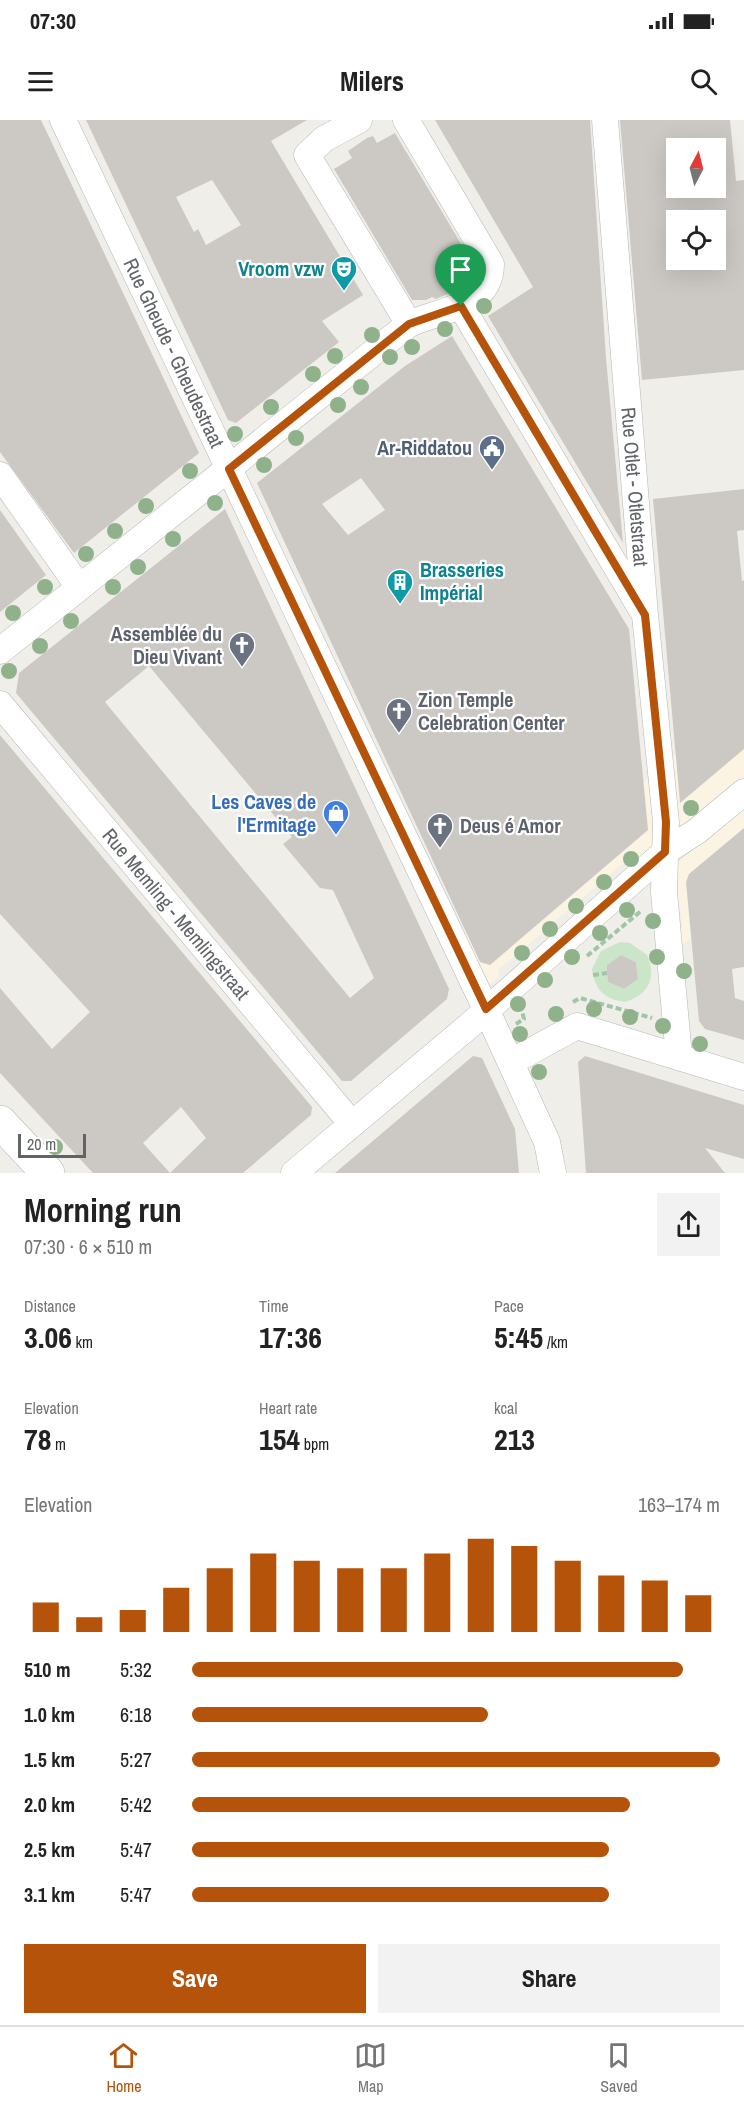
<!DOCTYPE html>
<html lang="en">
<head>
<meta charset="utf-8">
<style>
	:root { --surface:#fff; --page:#f2f2f2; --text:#222; --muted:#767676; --line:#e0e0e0; --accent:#b45309 }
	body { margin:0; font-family:"Archivo Narrow",sans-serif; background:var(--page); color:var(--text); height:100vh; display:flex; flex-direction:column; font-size:22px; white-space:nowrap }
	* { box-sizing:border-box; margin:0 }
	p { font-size:20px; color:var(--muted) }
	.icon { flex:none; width:33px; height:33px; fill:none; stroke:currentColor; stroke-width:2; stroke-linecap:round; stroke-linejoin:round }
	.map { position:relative; height:1053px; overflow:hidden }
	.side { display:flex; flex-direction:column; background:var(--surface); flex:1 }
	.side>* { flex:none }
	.needle { width:39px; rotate:7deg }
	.buttons { position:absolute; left:666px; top:18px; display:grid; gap:12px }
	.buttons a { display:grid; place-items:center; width:60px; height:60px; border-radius:0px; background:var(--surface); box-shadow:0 6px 24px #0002; font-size:30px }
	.scale { position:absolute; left:18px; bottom:15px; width:68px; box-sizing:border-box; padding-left:6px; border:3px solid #606467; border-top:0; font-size:16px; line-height:21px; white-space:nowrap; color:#606467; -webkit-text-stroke:4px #fff; paint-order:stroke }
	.pin { position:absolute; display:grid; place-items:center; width:51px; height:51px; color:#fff; margin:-62px -26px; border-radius:50% 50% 50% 0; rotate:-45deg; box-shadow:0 0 6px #0007 }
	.pin .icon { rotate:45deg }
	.round { display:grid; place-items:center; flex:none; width:63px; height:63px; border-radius:0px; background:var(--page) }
	.headline { display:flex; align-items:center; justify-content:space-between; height:102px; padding:0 24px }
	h1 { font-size:33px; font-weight:800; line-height:45px }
	.stats { display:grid; grid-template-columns:repeat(3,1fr); gap:9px; height:102px; padding:6px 24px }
	.stats div { display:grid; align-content:center }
	.stats b { font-size:30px; font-weight:800 }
	.stats small { font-size:16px; font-weight:400 }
	.stats p { font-size:16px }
	.chart { height:168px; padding:12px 24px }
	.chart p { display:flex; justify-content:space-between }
	.chart svg { width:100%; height:108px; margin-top:6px; stroke:var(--accent); stroke-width:6 }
	.action { display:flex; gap:12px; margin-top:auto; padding:12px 24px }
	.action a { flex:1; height:69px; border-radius:0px; background:var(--accent); color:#fff; font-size:24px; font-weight:800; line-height:69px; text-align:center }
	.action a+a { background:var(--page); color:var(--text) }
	ul { padding:0 24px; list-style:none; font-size:20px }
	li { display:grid; grid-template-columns:96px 72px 1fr; align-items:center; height:45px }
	li i { height:15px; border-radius:8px; background:var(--accent) }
	.status { display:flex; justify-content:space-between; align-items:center; height:42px; padding:0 30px; background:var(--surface); direction:ltr }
	.status svg { height:16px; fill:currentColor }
	header { display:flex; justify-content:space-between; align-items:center; height:78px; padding:0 24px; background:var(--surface); font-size:27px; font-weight:800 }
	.menu { display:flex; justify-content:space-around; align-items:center; height:84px; border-top:2px solid var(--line); background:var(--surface); font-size:16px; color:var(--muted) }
	.menu a { display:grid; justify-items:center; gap:3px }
	.menu .on { color:var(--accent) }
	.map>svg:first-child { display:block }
	.commercial { fill:#fbf4e3 }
	.green { fill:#cae5c8; fill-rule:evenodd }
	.building { fill:#ccc9c5; fill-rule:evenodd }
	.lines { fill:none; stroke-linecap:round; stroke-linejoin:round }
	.street-casing { stroke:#b4b6b9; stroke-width:27 }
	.secondary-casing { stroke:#b3b6b9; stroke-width:34 }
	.path { stroke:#a2c5aa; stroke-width:4; stroke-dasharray:6 3; stroke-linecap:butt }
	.street { stroke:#fff; stroke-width:26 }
	.secondary { stroke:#fff; stroke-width:33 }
	.tree { fill:#8fb28b }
	.route-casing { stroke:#fff; stroke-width:12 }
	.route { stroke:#b45309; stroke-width:8 }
	.labels { text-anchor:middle; stroke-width:4.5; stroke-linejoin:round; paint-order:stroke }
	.culture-label { font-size:20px; font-weight:bold; fill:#0d838f; stroke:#fff; text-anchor:end }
	.street-label { font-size:20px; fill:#606467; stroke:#fff }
	.service-label { font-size:20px; font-weight:bold; fill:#4e5e75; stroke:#fff; text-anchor:end }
	.worship-label { font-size:20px; font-weight:bold; fill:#5b616d; stroke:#fff; text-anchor:start }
	.shop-label { font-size:20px; font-weight:bold; fill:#366cbe; stroke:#fff; text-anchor:end }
</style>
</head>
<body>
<div class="status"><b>07:30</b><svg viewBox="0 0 49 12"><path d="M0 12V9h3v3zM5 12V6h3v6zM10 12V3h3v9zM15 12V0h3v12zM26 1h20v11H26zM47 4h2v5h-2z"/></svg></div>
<header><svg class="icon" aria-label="menu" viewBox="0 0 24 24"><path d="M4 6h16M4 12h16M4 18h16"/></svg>Milers<svg class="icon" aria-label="search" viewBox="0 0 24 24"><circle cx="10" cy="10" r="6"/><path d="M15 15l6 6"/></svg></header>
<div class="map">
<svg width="744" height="1053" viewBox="0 0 744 1053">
	<rect width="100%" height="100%" fill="#f0eee9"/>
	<path class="commercial" d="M744,577V774L684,824L676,820V813L682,808L680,786L673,782L674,746L712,713L681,706L676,702L631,745L624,743L608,756L609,764L604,768L597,766L581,779L582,787L577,791L569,789L553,802L555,811L549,815L542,813L526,826L527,834L522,838L515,836L498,849L499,857L490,864H485L461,818Z"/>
	<path class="green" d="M620,822L630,823L647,835C657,857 649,875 625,882C604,879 595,870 592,849L601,831ZM621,835L636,842L638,859L624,869L608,862L607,845Z"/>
	<path class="building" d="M0,0H41L199,333L74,433L0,332Z
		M86,0H307L271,21L363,175L322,201L339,222L236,303L228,300ZM212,60L241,105L206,125L198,109L194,112L176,77Z
		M435,0H590L606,238L623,423L488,196L533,167Z
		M620,0H730L736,61L744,60V250L642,260ZM716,18V68H676V21ZM676,100H716V140H676Z
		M395,13L475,147L474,152L462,158L461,168L436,179L432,177L426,180H412L334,49L352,38L348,31L367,18L373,16L377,23Z
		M452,216L629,509L648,710L490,845L480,842L257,363L405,246ZM361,358L385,390L348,415L322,384Z
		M744,369V410L737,411L742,461L744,460V629L680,683L653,379Z
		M225,389L449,869L447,879L351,961H342L16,573L19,553ZM149,546L292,717L283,724L320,768L333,770L374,858L350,878L105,582Z
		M0,390L46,455L0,492Z
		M0,615L312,987L311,995L243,1053H170L206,1018L181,987L143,1023L170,1053H93L0,953V868L52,929L90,892L0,794Z
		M744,708V847L732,849L735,878L744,881V920L705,909L699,901L686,762L689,754Z
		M621,835L636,842L638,859L624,869L608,862L607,853V845Z
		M473,936L482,938L515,1009L519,1053H335Z
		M585,936L744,985V1039L705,1028L725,1053H586L578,942Z"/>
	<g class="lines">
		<g class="street-casing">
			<g id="street">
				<path id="s1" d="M63,0L486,889L547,1022L553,1053"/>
				<path d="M359,0L324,19L307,35L409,204C439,190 491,188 491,144L406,0"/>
				<path id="s2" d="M605,0L645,495L666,702L664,772L679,937"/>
				<path d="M461,186L642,490"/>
				<path d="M0,355L79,467"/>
				<path d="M0,531L409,204"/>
				<path id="s3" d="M0,584L352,1004"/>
				<path d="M511,942L577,906L744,957"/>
				<path d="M294,1053L470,905L665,732L697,711L744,672"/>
			</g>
		</g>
		<g class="secondary-casing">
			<path id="secondary" d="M0,1002L48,1053"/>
		</g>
		<path class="path" d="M587,836L641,791
			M593,855L607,853
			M573,882L580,878L652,898
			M516,904L524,899L522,891"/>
		<use href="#street" class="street"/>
		<use href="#secondary" class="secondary"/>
	</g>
	<g class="tree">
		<circle cx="484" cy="186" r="8"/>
		<circle cx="445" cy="209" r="8"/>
		<circle cx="372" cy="215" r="8"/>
		<circle cx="412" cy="227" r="8"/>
		<circle cx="335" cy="236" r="8"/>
		<circle cx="390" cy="237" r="8"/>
		<circle cx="313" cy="254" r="8"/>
		<circle cx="361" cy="267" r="8"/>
		<circle cx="338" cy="285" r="8"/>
		<circle cx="271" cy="287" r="8"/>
		<circle cx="235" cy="314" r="8"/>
		<circle cx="296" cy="318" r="8"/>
		<circle cx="264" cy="345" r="8"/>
		<circle cx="190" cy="351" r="8"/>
		<circle cx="215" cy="383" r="8"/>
		<circle cx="146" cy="386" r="8"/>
		<circle cx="115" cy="411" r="8"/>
		<circle cx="173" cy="419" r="8"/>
		<circle cx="86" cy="434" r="8"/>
		<circle cx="138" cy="447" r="8"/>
		<circle cx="45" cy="467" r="8"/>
		<circle cx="113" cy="467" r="8"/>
		<circle cx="13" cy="493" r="8"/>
		<circle cx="71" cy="501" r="8"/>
		<circle cx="40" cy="526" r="8"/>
		<circle cx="9" cy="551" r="8"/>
		<circle cx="691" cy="688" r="8"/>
		<circle cx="631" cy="739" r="8"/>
		<circle cx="604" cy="762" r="8"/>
		<circle cx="576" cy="786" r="8"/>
		<circle cx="627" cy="790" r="8"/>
		<circle cx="653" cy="801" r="8"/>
		<circle cx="550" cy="809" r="8"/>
		<circle cx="600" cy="813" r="8"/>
		<circle cx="522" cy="833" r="8"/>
		<circle cx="572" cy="837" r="8"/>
		<circle cx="657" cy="837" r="8"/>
		<circle cx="684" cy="851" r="8"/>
		<circle cx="545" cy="860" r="8"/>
		<circle cx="518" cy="884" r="8"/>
		<circle cx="594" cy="889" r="8"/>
		<circle cx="556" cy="894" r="8"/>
		<circle cx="630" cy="897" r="8"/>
		<circle cx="663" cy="906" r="8"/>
		<circle cx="520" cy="914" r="8"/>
		<circle cx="700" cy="924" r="8"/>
		<circle cx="539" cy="952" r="8"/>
		<circle cx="55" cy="1027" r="8"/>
	</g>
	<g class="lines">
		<g class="route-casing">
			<path id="route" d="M461,186L645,495L666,702L665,732L486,889L229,349L409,204Z"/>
		</g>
		<use href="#route" class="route"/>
	</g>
	<defs>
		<g id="theatre-pin" transform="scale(1.35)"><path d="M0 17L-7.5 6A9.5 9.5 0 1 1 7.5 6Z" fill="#0f9aa8" stroke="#fff"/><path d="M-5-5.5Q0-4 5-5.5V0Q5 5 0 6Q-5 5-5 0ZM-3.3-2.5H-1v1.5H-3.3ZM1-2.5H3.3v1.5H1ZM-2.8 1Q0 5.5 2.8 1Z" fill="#fff"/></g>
		<g id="civic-pin" transform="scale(1.35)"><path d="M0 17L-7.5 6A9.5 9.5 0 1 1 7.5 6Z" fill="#5c6f8a" stroke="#fff"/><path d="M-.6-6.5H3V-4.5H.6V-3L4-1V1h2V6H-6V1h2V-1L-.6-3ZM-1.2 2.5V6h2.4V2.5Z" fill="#fff"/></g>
		<g id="building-pin" transform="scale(1.35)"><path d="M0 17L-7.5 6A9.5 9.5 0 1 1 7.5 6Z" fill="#0f9aa8" stroke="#fff"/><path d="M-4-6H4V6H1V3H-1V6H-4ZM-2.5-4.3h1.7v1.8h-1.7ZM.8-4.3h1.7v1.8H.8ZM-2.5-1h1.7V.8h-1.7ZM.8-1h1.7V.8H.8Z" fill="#fff"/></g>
		<g id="church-pin" transform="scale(1.35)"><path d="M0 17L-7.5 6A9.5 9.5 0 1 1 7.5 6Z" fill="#6b7280" stroke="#fff"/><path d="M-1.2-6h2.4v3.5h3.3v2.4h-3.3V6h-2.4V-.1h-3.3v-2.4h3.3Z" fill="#fff"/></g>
		<g id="shop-pin" transform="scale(1.35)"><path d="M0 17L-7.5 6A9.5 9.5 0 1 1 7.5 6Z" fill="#3f7fe0" stroke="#fff"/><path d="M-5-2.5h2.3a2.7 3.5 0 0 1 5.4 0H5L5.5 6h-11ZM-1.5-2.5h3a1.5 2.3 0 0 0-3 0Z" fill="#fff"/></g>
	</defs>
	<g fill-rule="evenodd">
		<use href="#theatre-pin" x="344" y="149"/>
		<use href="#civic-pin" x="492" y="328"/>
		<use href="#building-pin" x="400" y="462"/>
		<use href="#church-pin" x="242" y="525"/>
		<use href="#church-pin" x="399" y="591"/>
		<use href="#shop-pin" x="336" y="693"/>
		<use href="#church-pin" x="440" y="706"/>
	</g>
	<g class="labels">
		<g class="culture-label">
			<text x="324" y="156">Vroom vzw</text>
			<text x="420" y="457" text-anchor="start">Brasseries<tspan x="420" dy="23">Impérial</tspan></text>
		</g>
		<g class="street-label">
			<text dy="7" stroke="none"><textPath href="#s1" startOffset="258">Rue Gheude - Gheudestraat</textPath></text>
			<text dy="7" stroke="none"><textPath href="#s2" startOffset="368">Rue Otlet - Otletstraat</textPath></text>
			<text dy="7" stroke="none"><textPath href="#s3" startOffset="274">Rue Memling - Memlingstraat</textPath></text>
		</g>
		<g class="service-label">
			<text x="472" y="335">Ar-Riddatou</text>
		</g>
		<g class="worship-label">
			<text x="222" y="521" text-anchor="end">Assemblée du<tspan x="222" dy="23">Dieu Vivant</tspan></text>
			<text x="418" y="587">Zion Temple<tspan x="418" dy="23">Celebration Center</tspan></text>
			<text x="460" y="713">Deus é Amor</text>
		</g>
		<g class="shop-label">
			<text x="316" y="689">Les Caves de<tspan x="316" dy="23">l'Ermitage</tspan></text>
		</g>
	</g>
</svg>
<div class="buttons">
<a><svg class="needle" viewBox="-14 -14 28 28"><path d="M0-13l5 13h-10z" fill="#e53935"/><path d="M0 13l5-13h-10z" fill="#767676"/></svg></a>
<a><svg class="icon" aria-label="locate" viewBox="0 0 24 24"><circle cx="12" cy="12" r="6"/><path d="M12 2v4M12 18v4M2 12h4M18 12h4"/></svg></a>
</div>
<div class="scale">20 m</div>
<div class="pin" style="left:461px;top:186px;background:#1e9e55"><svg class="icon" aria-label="arrive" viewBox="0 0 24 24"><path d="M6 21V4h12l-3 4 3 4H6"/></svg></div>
</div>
<section class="side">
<div class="headline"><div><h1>Morning run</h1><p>07:30 · 6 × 510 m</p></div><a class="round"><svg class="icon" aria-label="share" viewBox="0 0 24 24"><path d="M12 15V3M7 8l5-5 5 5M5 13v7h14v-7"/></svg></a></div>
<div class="stats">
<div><p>Distance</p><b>3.06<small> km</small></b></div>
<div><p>Time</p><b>17:36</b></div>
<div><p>Pace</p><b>5:45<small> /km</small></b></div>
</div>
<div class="stats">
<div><p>Elevation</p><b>78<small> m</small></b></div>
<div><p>Heart rate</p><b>154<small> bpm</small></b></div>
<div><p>kcal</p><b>213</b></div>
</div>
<div class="chart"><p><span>Elevation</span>163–174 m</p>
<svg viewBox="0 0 160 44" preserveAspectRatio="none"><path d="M5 44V32M15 44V38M25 44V35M35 44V26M45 44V18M55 44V12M65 44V15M75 44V18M85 44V18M95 44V12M105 44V6M115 44V9M125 44V15M135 44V21M145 44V23M155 44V29"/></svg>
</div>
<ul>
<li><b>510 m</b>5:32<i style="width:93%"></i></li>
<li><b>1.0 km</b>6:18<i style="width:56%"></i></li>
<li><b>1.5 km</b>5:27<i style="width:100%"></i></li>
<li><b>2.0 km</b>5:42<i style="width:83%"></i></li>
<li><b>2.5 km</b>5:47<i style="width:79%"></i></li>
<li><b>3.1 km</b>5:47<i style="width:79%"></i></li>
</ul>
<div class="action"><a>Save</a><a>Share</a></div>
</section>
<nav class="menu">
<a class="on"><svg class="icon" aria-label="home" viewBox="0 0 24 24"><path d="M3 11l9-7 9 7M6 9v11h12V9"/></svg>Home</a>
<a><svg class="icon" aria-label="map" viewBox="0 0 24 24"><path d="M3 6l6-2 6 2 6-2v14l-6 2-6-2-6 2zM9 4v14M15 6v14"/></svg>Map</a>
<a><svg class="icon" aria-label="saved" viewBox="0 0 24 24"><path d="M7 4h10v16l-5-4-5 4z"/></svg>Saved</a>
</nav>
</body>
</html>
